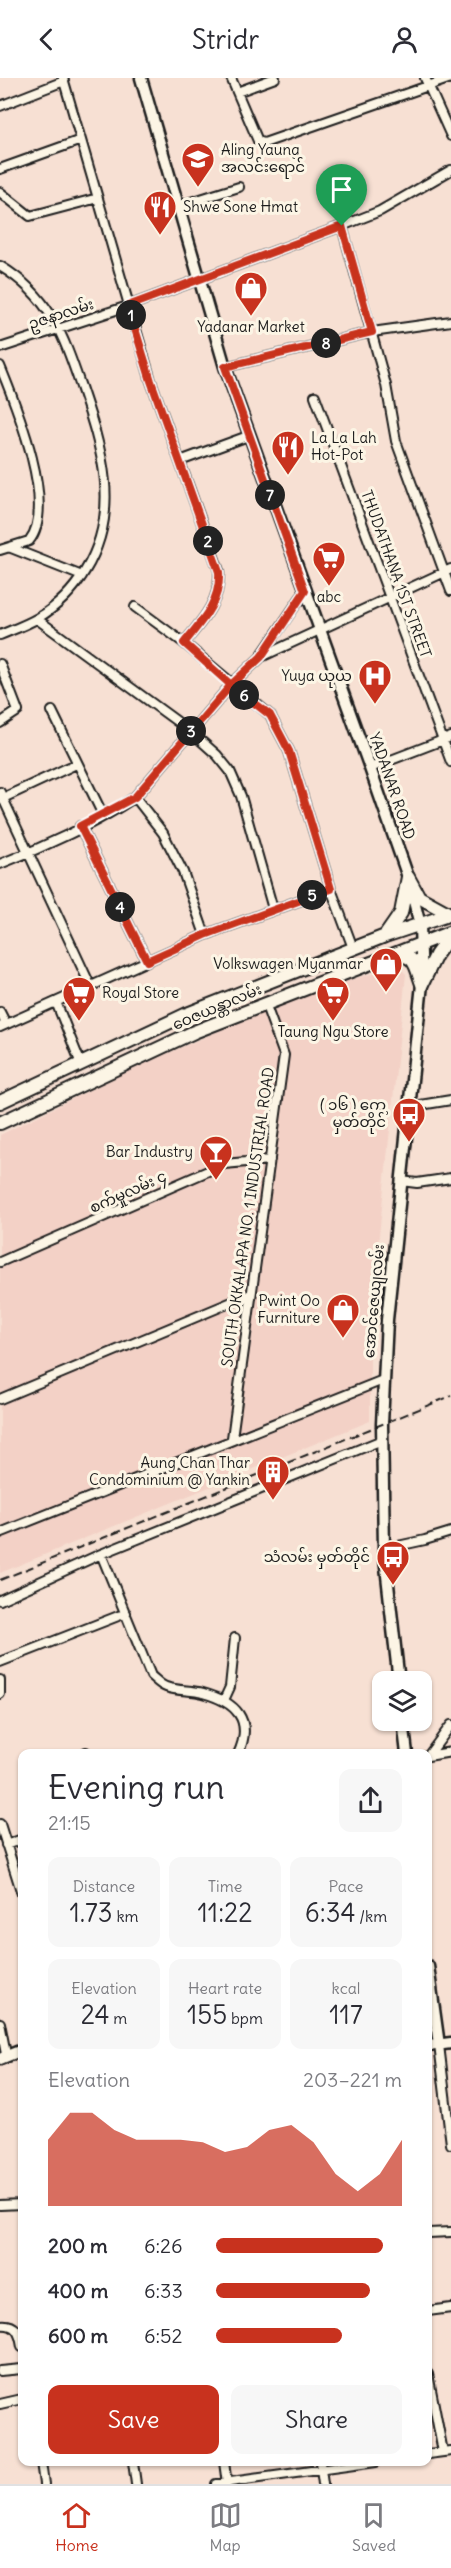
<!DOCTYPE html>
<html lang="en">
<head>
<meta charset="utf-8">
<style>
	:root { --surface:#fff; --page:#f7f7f7; --text:#2b2b33; --muted:#7c7c81; --line:#e1e1e2; --accent:#c8321e }
	body { margin:0; font-family:Delius,"Noto Sans Myanmar",sans-serif; background:var(--page); color:var(--text); height:100vh; display:flex; flex-direction:column; font-size:22px; white-space:nowrap }
	* { box-sizing:border-box; margin:0 }
	p { font-size:20px; color:var(--muted) }
	.icon { flex:none; width:33px; height:33px; fill:none; stroke:currentColor; stroke-width:2; stroke-linecap:round; stroke-linejoin:round }
	.map { position:relative; flex:1; overflow:hidden }
	.side { position:absolute; left:18px; top:1671px; width:414px; height:717px; display:flex; flex-direction:column; background:var(--surface); border-radius:12px; box-shadow:0 2px 4px #0004 }
	.side>* { flex:none }
	.buttons { position:absolute; left:372px; top:1593px; display:grid; gap:12px }
	.buttons a { display:grid; place-items:center; width:60px; height:60px; border-radius:12px; background:var(--surface); box-shadow:0 2px 4px #0004; font-size:30px }
	.pin { position:absolute; display:grid; place-items:center; width:51px; height:51px; color:#fff; margin:-62px -26px; border-radius:50% 50% 50% 0; rotate:-45deg; box-shadow:0 0 6px #0007 }
	.pin .icon { rotate:45deg }
	.km { position:absolute; width:30px; height:30px; margin:-15px; border-radius:50%; background:#222; color:#fff; font-size:16px; line-height:30px; text-align:center }
	.round { display:grid; place-items:center; flex:none; width:63px; height:63px; border-radius:12px; background:var(--page) }
	.head { display:flex; align-items:center; justify-content:space-between; height:102px; padding:0 30px }
	h1 { font-size:33px; font-weight:600; line-height:45px }
	.metrics { display:grid; grid-template-columns:repeat(3,1fr); gap:9px; height:102px; padding:6px 30px }
	.metrics div { display:grid; align-content:center; border-radius:12px; background:var(--page); text-align:center }
	.metrics b { font-size:26px; font-weight:600 }
	.metrics small { font-size:16px; font-weight:400 }
	.metrics p { font-size:16px }
	.chart { height:168px; padding:12px 30px }
	.chart p { display:flex; justify-content:space-between }
	.chart svg { width:100%; height:108px; margin-top:6px; fill:var(--accent); opacity:.7 }
	.action { display:flex; gap:12px; margin-top:auto; padding:12px 30px }
	.action a { flex:1; height:69px; border-radius:12px; background:var(--accent); color:#fff; font-size:24px; font-weight:600; line-height:69px; text-align:center }
	.action a+a { background:var(--page); color:var(--text) }
	ul { padding:0 30px; list-style:none; font-size:20px }
	li { display:grid; grid-template-columns:96px 72px 1fr; align-items:center; height:45px }
	li i { height:15px; border-radius:8px; background:var(--accent) }
	header { display:flex; justify-content:space-between; align-items:center; height:78px; padding:0 30px; background:var(--surface); font-size:27px; font-weight:600 }
	.tab-bar { display:flex; justify-content:space-around; align-items:center; height:84px; border-top:2px solid var(--line); background:var(--surface); font-size:16px; color:var(--muted) }
	.tab-bar a { display:grid; justify-items:center; gap:3px }
	.tab-bar .selected { color:var(--accent) }
	.map>svg:first-child { display:block }
	.built { fill:#f3d1c6 }
	.lines { fill:none; stroke-linecap:round; stroke-linejoin:round }
	.street-casing { stroke:#1c1c1c; stroke-width:12 }
	.secondary-casing { stroke:#1c1c1c; stroke-width:15 }
	.primary-casing { stroke:#1c1c1c; stroke-width:16 }
	.street { stroke:#fcf5e5; stroke-width:8 }
	.secondary { stroke:#fcf5e5; stroke-width:10 }
	.primary { stroke:#fcf5e5; stroke-width:12 }
	.rail { stroke:#1c1c1c; stroke-width:2; stroke-dasharray:9 4.5; stroke-linecap:butt }
	.route-casing { stroke:#fff; stroke-width:12 }
	.route { stroke:#c8321e; stroke-width:8 }
	.labels { text-anchor:middle; stroke-width:6; stroke-linejoin:round; paint-order:stroke }
	.poi-label { font-size:15px; fill:#1c1c1c; stroke:#fcf5e5; text-anchor:end }
	.street-label { font-size:15px; fill:#1c1c1c; stroke:#fcf5e5 }
</style>
</head>
<body>
<header><svg class="icon" aria-label="back" viewBox="0 0 24 24"><path d="M15 5l-7 7 7 7"/></svg>Stridr<svg class="icon" aria-label="person" viewBox="0 0 24 24"><circle cx="12" cy="8" r="4"/><path d="M4 21q1-7 8-7t8 7"/></svg></header>
<div class="map">
<svg width="451" height="2406" viewBox="0 0 451 2406">
	<rect width="100%" height="100%" fill="#f7e0d3"/>
	<filter id="ink" filterUnits="userSpaceOnUse"><feTurbulence type="fractalNoise" baseFrequency=".0167" numOctaves="2"/><feDisplacementMap in="SourceGraphic" scale="12" xChannelSelector="R" yChannelSelector="G"/><feConvolveMatrix kernelMatrix="1 2 1 2 8 2 1 2 1" color-interpolation-filters="sRGB"/></filter>
	<g filter="url(#ink)">
		<path class="built" d="M398,888L406,896L370,1245V1343L0,1495V1057L130,992L260,935L330,908Z"/>
		<g class="lines">
			<g class="street-casing">
				<path id="street" d="M63,0L151,303L219,493C221,523 202,543 184,565
					M231,0L258,63L264,65L451,0
					M425,0L451,58
					M237,14L275,0
					M0,28L64,3
					M0,91L81,62
					M0,114L30,138L98,120
					M178,128L239,109
					M342,148L386,307L396,363L451,513
					M0,188C50,218 63,257 81,309C102,371 122,433 85,493C73,513 58,528 38,540C26,547 12,552 0,557
					M0,270L128,228L342,148L380,133L451,92
					M0,288C15,325 58,428 29,463L0,472
					M225,289L372,254L451,243
					M315,318L451,684
					M180,383L248,358
					M11,470L82,498
					M135,529L184,565L270,637L289,673L331,811L353,870
					M37,541L190,653L217,677L230,693L241,718L273,831
					M261,578L305,513
					M0,586L18,633L0,645
					M52,633L103,737
					M370,690L451,659
					M0,714L91,909
					M135,719L163,755L183,794L205,857
					M3,720L76,686
					M80,748L147,883
					M0,786C42,770 99,744 135,719L231,607L261,579L451,491
					M56,924L81,986
					M0,934L6,946
					M0,949L205,857L331,811
					M408,1029L451,1022
					M401,1103L417,1105L451,1100
					M0,1184L224,1086L270,1082
					M0,1321L251,1216
					M232,1360L284,977L265,925
					M0,1455L383,1302
					M384,1471L425,1462L451,1454
					M101,1476L151,1598C156,1602 160,1607 166,1609C177,1613 191,1612 203,1615C236,1624 254,1642 238,1676
					M0,1522L101,1476L382,1362
					M0,1584L126,1535
					M0,1602V1616
					M224,1622L230,1609L235,1560
					M86,1674V1676
					M428,1678L451,1647
					M428,1678L451,1674
					M0,1746L22,1816
					M6,1767L22,1761
					M0,1945L6,1976
					M439,1967L451,2066
					M0,2127L22,2126
					M428,2155L451,2154
					M428,2233L451,2230
					M0,2247C16,2245 20,2255 22,2269
					M0,2293L22,2291
					M428,2296L443,2374
					M0,2326L22,2321
					M428,2376L451,2373
					M41,2384L44,2406
					M133,2384L136,2406
					M224,2384L227,2406
					M320,2384L323,2406
					M216,2406L376,2384"/>
			</g>
			<g class="secondary-casing">
				<path id="secondary" d="M141,0L225,289L370,690L408,799L420,847L422,906L387,1242L382,1346L384,1471L399,1604
					M403,1642L407,1676
					M428,1888L439,1967
					M428,1968L451,1965
					M0,1981L22,1972"/>
			</g>
			<g class="primary-casing">
				<path id="primary" d="M408,799L419,819L450,836
					M385,858L401,835L408,799
					M393,877C416,876 415,887 422,906
					M422,906L436,877L451,856
					M0,1024L187,936L385,858L451,836
					M0,1045L194,954L451,854"/>
			</g>
			<use href="#street" class="street"/>
			<use href="#secondary" class="secondary"/>
			<use href="#primary" class="primary"/>
			<path class="rail" d="M0,1502L451,1318"/>
		</g>
	</g>
	<g class="lines" filter="url(#ink)">
		<g class="route-casing">
			<path id="route" d="M342,148L128,228L151,303L219,494C221,523 202,543 184,565L231,607L135,719L80,748L147,883L205,857L331,811L289,673L270,637L231,607L261,579L305,513L225,289L372,254L342,148"/>
		</g>
		<use href="#route" class="route"/>
	</g>
	<defs>
		<g id="school-pin" transform="scale(1.725)"><path d="M0 17L-7.5 6A9.5 9.5 0 1 1 7.5 6Z" fill="#c8321e" stroke="#fcf5e5"/><path d="M0-5L7-2L0 1L-7-2ZM-4 1L0 2.5L4 1V4Q0 6-4 4Z" fill="#fff"/></g>
		<g id="restaurant-pin" transform="scale(1.725)"><path d="M0 17L-7.5 6A9.5 9.5 0 1 1 7.5 6Z" fill="#c8321e" stroke="#fcf5e5"/><path d="M-5-6h1v4h1v-4h1v4h1v-4h1v5L-1.5 .5V6h-2V.5L-5-1ZM5-6V6H3V1.5H1.5Q1.5-4 5-6Z" fill="#fff"/></g>
		<g id="shop-pin" transform="scale(1.725)"><path d="M0 17L-7.5 6A9.5 9.5 0 1 1 7.5 6Z" fill="#c8321e" stroke="#fcf5e5"/><path d="M-5-2.5h2.3a2.7 3.5 0 0 1 5.4 0H5L5.5 6h-11ZM-1.5-2.5h3a1.5 2.3 0 0 0-3 0Z" fill="#fff"/></g>
		<g id="supermarket-pin" transform="scale(1.725)"><path d="M0 17L-7.5 6A9.5 9.5 0 1 1 7.5 6Z" fill="#c8321e" stroke="#fcf5e5"/><path d="M-6-5.5h2.5l.6 2H6L4.5 2H-2.5L-4.4-4H-6ZM-1.5 3.2a1.3 1.3 0 1 0 .1 0ZM3 3.2a1.3 1.3 0 1 0 .1 0Z" fill="#fff"/></g>
		<g id="hospital-pin" transform="scale(1.725)"><path d="M0 17L-7.5 6A9.5 9.5 0 1 1 7.5 6Z" fill="#c8321e" stroke="#fcf5e5"/><path d="M-5-5h3v3.5h4V-5h3V5h-3V1.5h-4V5h-3Z" fill="#fff"/></g>
		<g id="bus-pin" transform="scale(1.725)"><path d="M0 17L-7.5 6A9.5 9.5 0 1 1 7.5 6Z" fill="#c8321e" stroke="#fcf5e5"/><path d="M-5-6H5V4H4V6H2V4H-2V6H-4V4H-5ZM-3.5-4V0h7V-4ZM-3.5 1.2v1.5H-2V1.2ZM2 1.2v1.5H3.5V1.2Z" fill="#fff"/></g>
		<g id="bar-pin" transform="scale(1.725)"><path d="M0 17L-7.5 6A9.5 9.5 0 1 1 7.5 6Z" fill="#c8321e" stroke="#fcf5e5"/><path d="M-6-5H6L.8 .8V4.5H3.5V6h-7V4.5H-.8V.8Z" fill="#fff"/></g>
		<g id="building-pin" transform="scale(1.725)"><path d="M0 17L-7.5 6A9.5 9.5 0 1 1 7.5 6Z" fill="#c8321e" stroke="#fcf5e5"/><path d="M-4-6H4V6H1V3H-1V6H-4ZM-2.5-4.3h1.7v1.8h-1.7ZM.8-4.3h1.7v1.8H.8ZM-2.5-1h1.7V.8h-1.7ZM.8-1h1.7V.8H.8Z" fill="#fff"/></g>
	</defs>
	<g fill-rule="evenodd">
		<use href="#school-pin" x="198" y="81"/>
		<use href="#restaurant-pin" x="160" y="129"/>
		<use href="#shop-pin" x="251" y="210"/>
		<use href="#restaurant-pin" x="288" y="369"/>
		<use href="#supermarket-pin" x="329" y="480"/>
		<use href="#hospital-pin" x="375" y="598"/>
		<use href="#shop-pin" x="386" y="886"/>
		<use href="#supermarket-pin" x="79" y="915"/>
		<use href="#supermarket-pin" x="333" y="915"/>
		<use href="#bus-pin" x="409" y="1036"/>
		<use href="#bar-pin" x="216" y="1074"/>
		<use href="#shop-pin" x="343" y="1232"/>
		<use href="#building-pin" x="273" y="1394"/>
		<use href="#bus-pin" x="393" y="1479"/>
	</g>
	<g class="labels">
		<g class="poi-label">
			<text x="221" y="77" text-anchor="start">Aling Yaung<tspan x="221" dy="17">အလင်းရောင်</tspan></text>
			<text x="183" y="134" text-anchor="start">Shwe Sone Hmat</text>
			<text x="251" y="254" text-anchor="middle">Yadanar Market</text>
			<text x="311" y="365" text-anchor="start">La La Lah<tspan x="311" dy="17">Hot-Pot</tspan></text>
			<text x="329" y="524" text-anchor="middle">abc</text>
			<text x="352" y="603">Yuya ယုယ</text>
			<text x="363" y="891">Volkswagen Myanmar</text>
			<text x="102" y="920" text-anchor="start">Royal Store</text>
			<text x="333" y="959" text-anchor="middle">Taung Ngu Store</text>
			<text x="386" y="1032">( ၁၆ ) ကွေ့<tspan x="386" dy="17">မှတ်တိုင်</tspan></text>
			<text x="193" y="1079">Bar Industry</text>
			<text x="320" y="1228">Pwint Oo<tspan x="320" dy="17">Furniture</tspan></text>
			<text x="250" y="1390">Aung Chan Thar<tspan x="250" dy="17">Condominium @ Yankin</tspan></text>
			<text x="370" y="1484">သံလမ်း မှတ်တိုင်</text>
		</g>
		<g class="street-label">
			<text transform="translate(61 236) rotate(-18)" y="5">ဥဇနာလမ်း</text>
			<text transform="translate(396 496) rotate(70)" y="5">THUDATHANA 1ST STREET</text>
			<text transform="translate(392 708) rotate(71)" y="5">YADANAR ROAD</text>
			<text transform="translate(217 929) rotate(-23)" y="5">ဝေဇယန္တာလမ်း</text>
			<text transform="translate(128 1114) rotate(-24)" y="5">စက်မှုလမ်း ၄</text>
			<text transform="translate(248 1139) rotate(-82)" y="5">SOUTH OKKALAPA NO. 1 INDUSTRIAL ROAD</text>
			<text transform="translate(374 1223) rotate(-85)" y="5">အောင်ဇေယျလမ်း</text>
		</g>
	</g>
</svg>
<div class="buttons">
<a><svg class="icon" aria-label="layers" viewBox="0 0 24 24"><path d="M12 4l9 5-9 5-9-5zM3 14l9 5 9-5"/></svg></a>
</div>
<div class="pin" style="left:342px;top:148px;background:#1e9e55"><svg class="icon" aria-label="arrive" viewBox="0 0 24 24"><path d="M6 21V4h12l-3 4 3 4H6"/></svg></div>
<b class="km" style="left:131px;top:237px">1</b>
<b class="km" style="left:208px;top:463px">2</b>
<b class="km" style="left:191px;top:653px">3</b>
<b class="km" style="left:120px;top:829px">4</b>
<b class="km" style="left:312px;top:817px">5</b>
<b class="km" style="left:244px;top:617px">6</b>
<b class="km" style="left:270px;top:417px">7</b>
<b class="km" style="left:326px;top:265px">8</b>
<section class="side">
<div class="head"><div><h1>Evening run</h1><p>21:15</p></div><a class="round"><svg class="icon" aria-label="share" viewBox="0 0 24 24"><path d="M12 15V3M7 8l5-5 5 5M5 13v7h14v-7"/></svg></a></div>
<div class="metrics">
<div><p>Distance</p><b>1.73<small> km</small></b></div>
<div><p>Time</p><b>11:22</b></div>
<div><p>Pace</p><b>6:34<small> /km</small></b></div>
</div>
<div class="metrics">
<div><p>Elevation</p><b>24<small> m</small></b></div>
<div><p>Heart rate</p><b>155<small> bpm</small></b></div>
<div><p>kcal</p><b>117</b></div>
</div>
<div class="chart"><p><span>Elevation</span>203–221 m</p>
<svg viewBox="0 0 160 44" preserveAspectRatio="none"><path d="M0 44V17L10 6L20 6L30 13L40 17L50 17L60 17L70 18L80 22L90 20L100 13L110 11L120 18L130 31L140 38L150 31L160 17V44z"/></svg>
</div>
<ul>
<li><b>200 m</b>6:26<i style="width:90%"></i></li>
<li><b>400 m</b>6:33<i style="width:83%"></i></li>
<li><b>600 m</b>6:52<i style="width:68%"></i></li>
</ul>
<div class="action"><a>Save</a><a>Share</a></div>
</section>
</div>
<nav class="tab-bar">
<a class="selected"><svg class="icon" aria-label="home" viewBox="0 0 24 24"><path d="M3 11l9-7 9 7M6 9v11h12V9"/></svg>Home</a>
<a><svg class="icon" aria-label="map" viewBox="0 0 24 24"><path d="M3 6l6-2 6 2 6-2v14l-6 2-6-2-6 2zM9 4v14M15 6v14"/></svg>Map</a>
<a><svg class="icon" aria-label="saved" viewBox="0 0 24 24"><path d="M7 4h10v16l-5-4-5 4z"/></svg>Saved</a>
</nav>
</body>
</html>
